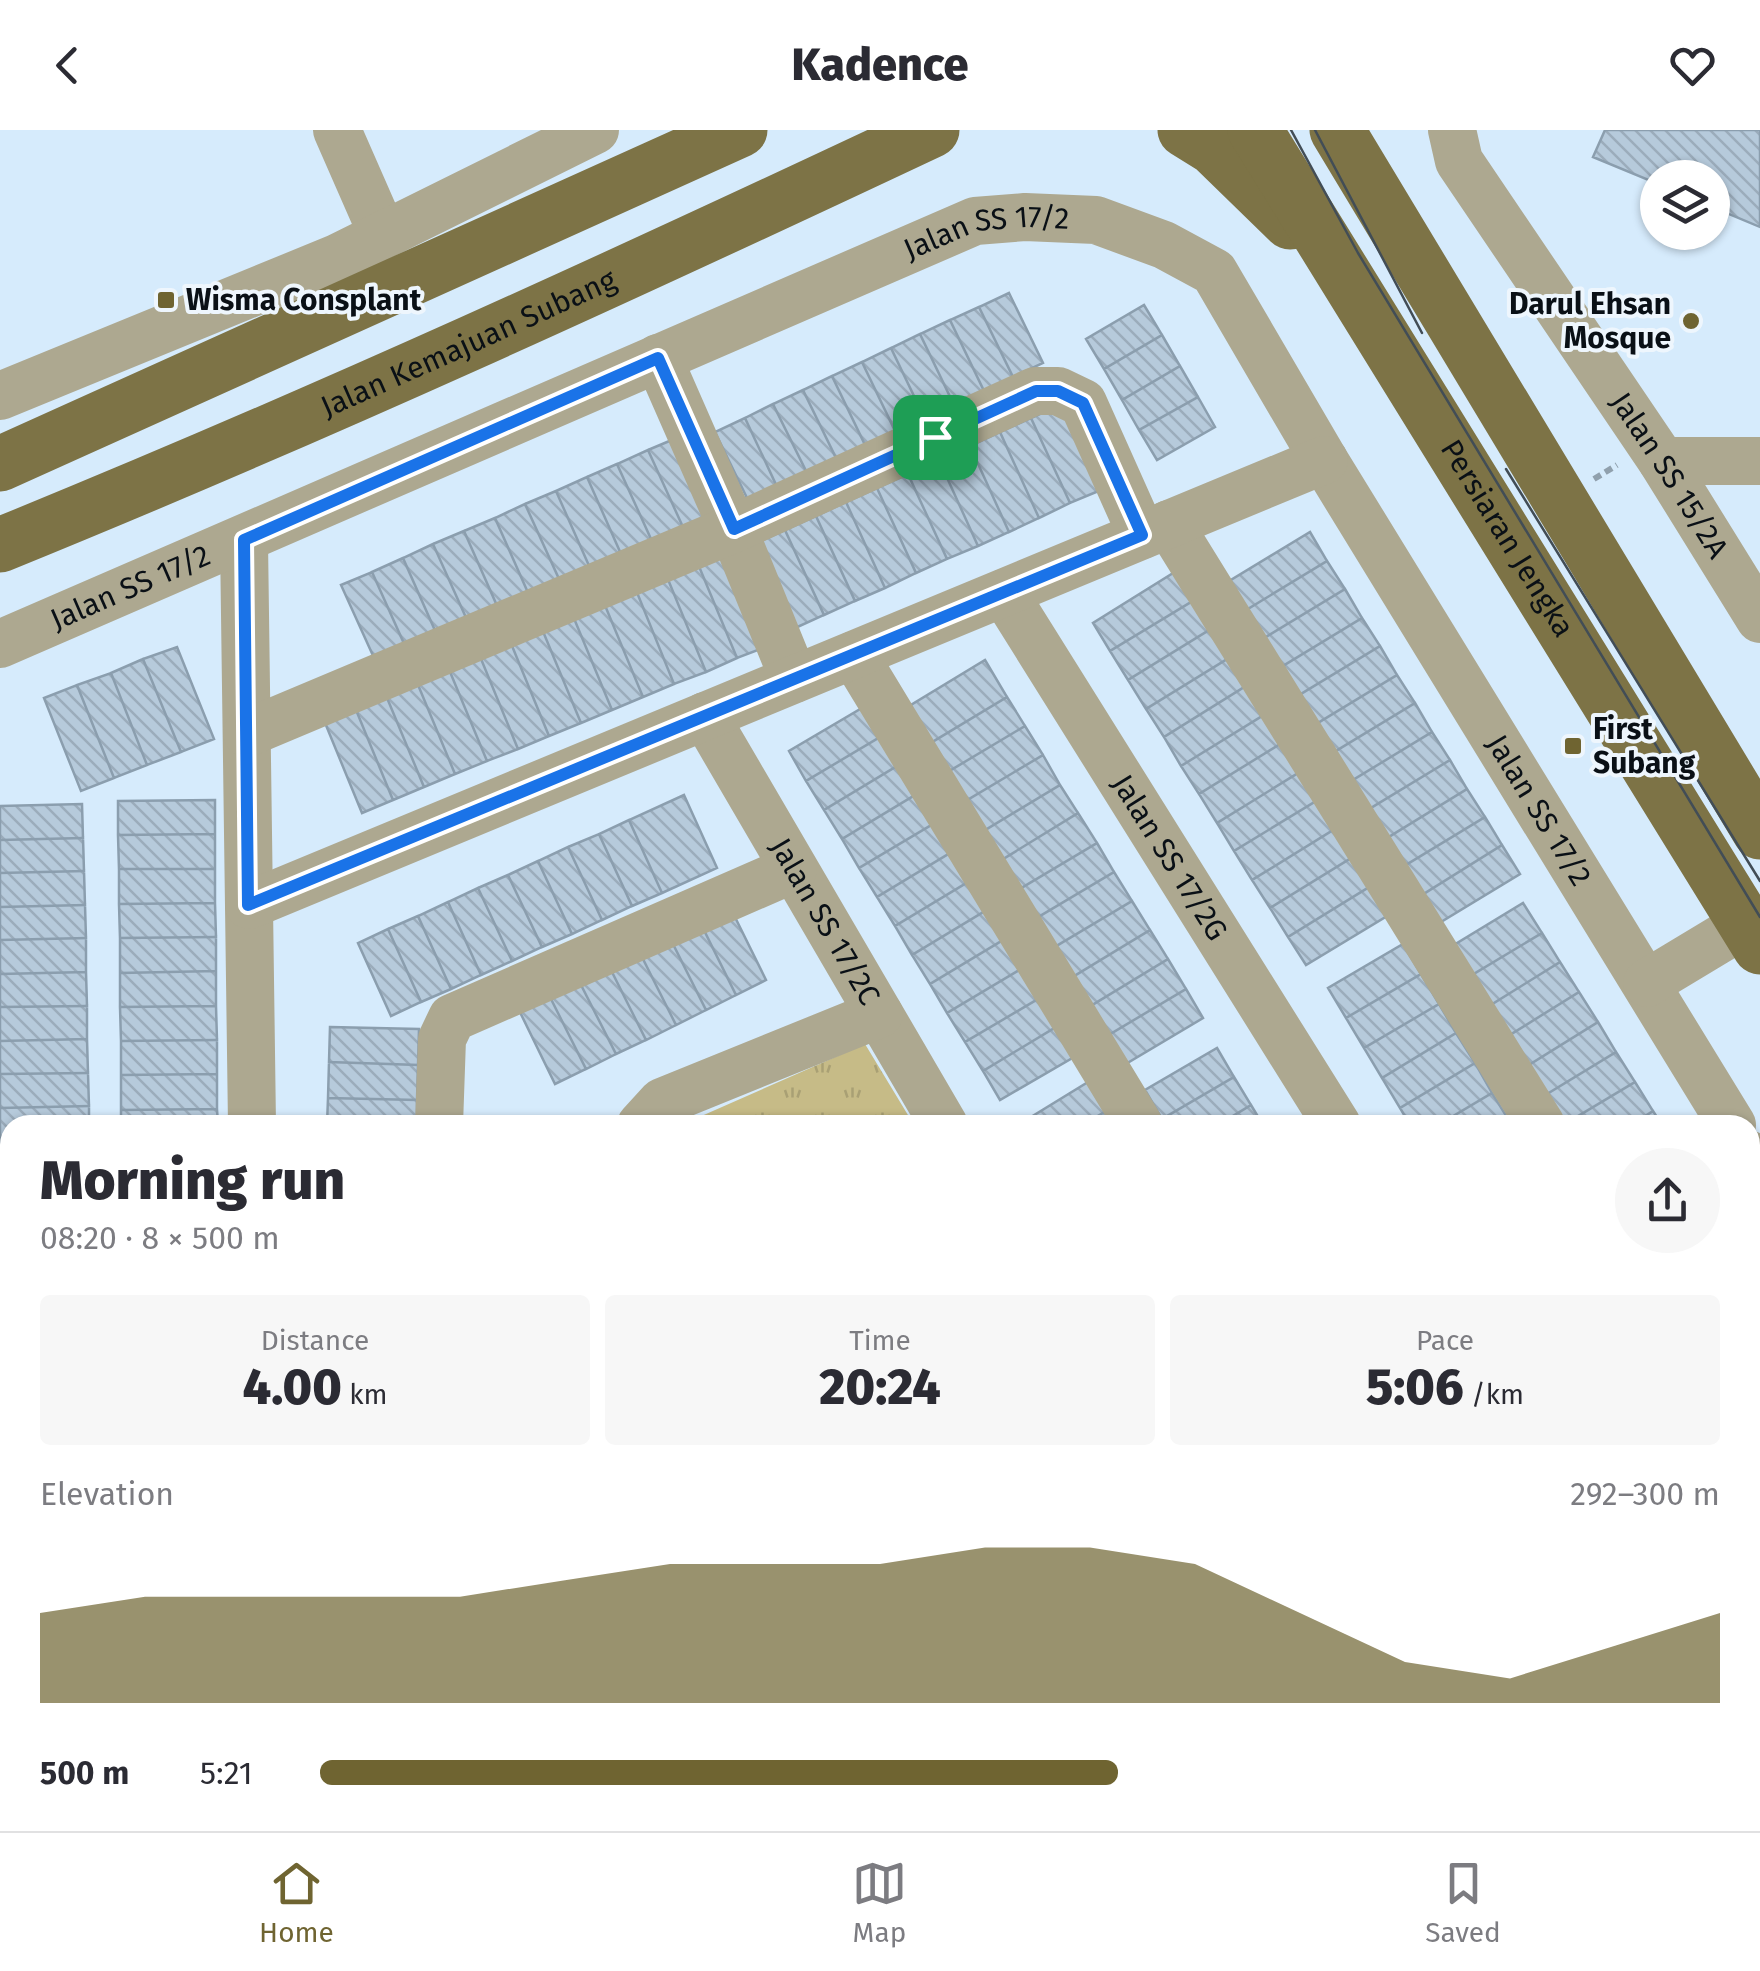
<!DOCTYPE html>
<html lang="en">
<head>
<meta charset="utf-8">
<style>
	:root { --surface:#fff; --page:#f7f7f7; --text:#2b2b33; --muted:#7c7c81; --line:#e1e1e2; --accent:#6f6431 }
	body { margin:0; font-family:"Fira Sans",sans-serif; background:var(--page); color:var(--text); height:100vh; display:flex; flex-direction:column; font-size:38px; white-space:nowrap }
	* { box-sizing:border-box; margin:0 }
	p { font-size:32px; color:var(--muted) }
	.icon { flex:none; width:55px; height:55px; fill:none; stroke:currentColor; stroke-width:2; stroke-linecap:round; stroke-linejoin:round }
	.map { position:relative; flex:1; overflow:hidden }
	.details { position:absolute; left:0px; top:985px; width:1760px; height:718px; display:flex; flex-direction:column; background:var(--surface); border-radius:30px 30px 0 0; box-shadow:0 2px 8px #0004 }
	.details>* { flex:none }
	.controls { position:absolute; left:1640px; top:30px; display:grid; gap:20px }
	.controls a { display:grid; place-items:center; width:90px; height:90px; border-radius:50%; background:var(--surface); box-shadow:0 2px 8px #0004; font-size:50px }
	.pin { position:absolute; display:grid; place-items:center; width:85px; height:85px; color:#fff; margin:-42px; border-radius:20px; box-shadow:0 5px 15px #0006 }
	.round { display:grid; place-items:center; flex:none; width:105px; height:105px; border-radius:52px; background:var(--page) }
	.headline { display:flex; align-items:center; justify-content:space-between; height:170px; padding:0 40px }
	h1 { font-size:55px; font-weight:800; line-height:75px }
	.metrics { display:grid; grid-template-columns:repeat(3,1fr); gap:15px; height:170px; padding:10px 40px }
	.metrics div { display:grid; align-content:center; border-radius:10px; background:var(--page); text-align:center }
	.metrics b { font-size:50px; font-weight:800 }
	.metrics small { font-size:28px; font-weight:400 }
	.metrics p { font-size:28px }
	.chart { height:280px; padding:20px 40px }
	.chart p { display:flex; justify-content:space-between }
	.chart svg { width:100%; height:180px; margin-top:10px; fill:var(--accent); opacity:.7 }
	ul { padding:0 40px; list-style:none; font-size:32px }
	li { display:grid; grid-template-columns:160px 120px 1fr; align-items:center; height:75px }
	li i { height:25px; border-radius:12px; background:var(--accent) }
	header { display:flex; justify-content:space-between; align-items:center; height:130px; padding:0 40px; background:var(--surface); font-size:45px; font-weight:800 }
	.menu { display:flex; justify-content:space-around; align-items:center; height:140px; border-top:2px solid var(--line); background:var(--surface); font-size:28px; color:var(--muted) }
	.menu a { display:grid; justify-items:center; gap:5px }
	.menu .on { color:var(--accent) }
	.map>svg:first-child { display:block }
	.park { fill:url(#park-tufts) }
	.garden { fill:#c6bb87 }
	.building { fill:url(#building-back-hatch); stroke:#8b9eae; stroke-width:2.5 }
	.lines { fill:none; stroke-linecap:round; stroke-linejoin:round }
	.path { stroke:#90a0ad; stroke-width:6; stroke-dasharray:8 5; stroke-linecap:butt }
	.minor { stroke:#ada890; stroke-width:48 }
	.major { stroke:#7d7346; stroke-width:55 }
	.tram { stroke:#424d56; stroke-width:2.5 }
	.route-casing { stroke:#fff; stroke-width:20 }
	.route { stroke:#1a73e8; stroke-width:12 }
	.poi-dot { fill:#6f6431; stroke:#eef6fd; stroke-width:4 }
	.labels { text-anchor:middle; stroke-width:8; stroke-linejoin:round; paint-order:stroke }
	.street-label { font-size:30px; fill:#0a1016; stroke:#eef6fd }
	.poi-label { font-size:30px; font-weight:bold; fill:#0a1016; stroke:#eef6fd; text-anchor:start }
</style>
</head>
<body>
<header><svg class="icon" aria-label="back" viewBox="0 0 24 24"><path d="M15 5l-7 7 7 7"/></svg>Kadence<svg class="icon" aria-label="heart" viewBox="0 0 24 24"><path d="M12 20l-8-8c-3-5 5-10 8-4 3-6 11-1 8 4z"/></svg></header>
<div class="map">
<svg width="1760" height="1701" viewBox="0 0 1760 1701">
	<defs>
		<pattern id="park-tufts" width="24" height="20" patternUnits="userSpaceOnUse" patternTransform="scale(2.5)"><rect width="24" height="20" fill="#c6bb87"/><path d="M3 7l-1-3M5 7V3M7 7l1-3M15 17l-1-3M17 17v-4M19 17l1-3" fill="none" stroke="#a9a074"/></pattern>
		<pattern id="building-back-hatch" width="6" height="6" patternUnits="userSpaceOnUse" patternTransform="scale(2.5)"><rect width="6" height="6" fill="#b6cadb"/><path d="M-1 5l2 2M0 0l6 6M5-1l2 2" fill="none" stroke="#9bacbb"/></pattern>
	</defs>
	<rect width="100%" height="100%" fill="#d6ebfc"/>
	<path class="park" d="M865,914L914,995H681Z
		M1760,1111V1701H1549V1693L1750,1692V1117Z"/>
	<path class="garden" d="M628,1692H1093V1701H628Z"/>
	<path class="building" d="M1605,0H1760V97L1712,77V48H1658V54L1593,27Z
		M1009,163L1043,233L1013,247L979,177Z
		M1144,175L1162,205L1104,239L1086,209Z
		M979,177L1013,247L984,261L950,190Z
		M950,190L984,261L954,275L920,204Z
		M920,204L954,275L925,289L891,218Z
		M1162,205L1180,236L1122,270L1104,239Z
		M891,218L925,289L896,303L862,232Z
		M862,232L896,303L866,317L832,246Z
		M1180,236L1198,267L1139,300L1122,270Z
		M832,246L866,317L837,330L803,260Z
		M803,260L837,330L808,345L773,274Z
		M1198,267L1215,297L1157,330L1139,300Z
		M773,274L808,345L778,359L745,288Z
		M1062,274L1101,360L1070,373L1031,288Z
		M745,288L778,359L749,372L715,302Z
		M1031,288L1070,373L1039,388L1000,302Z
		M1000,302L1039,388L1009,402L970,316Z
		M679,307L717,393L687,406L648,320Z
		M970,316L1009,402L978,416L939,330Z
		M648,320L687,406L656,420L617,334Z
		M939,330L978,416L947,429L908,344Z
		M617,334L656,420L625,433L587,347Z
		M908,344L947,429L916,443L877,358Z
		M587,347L625,433L594,447L556,361Z
		M877,358L916,443L885,458L846,372Z
		M556,361L594,447L564,460L525,374Z
		M846,372L885,458L855,471L816,386Z
		M525,374L564,460L533,474L495,388Z
		M816,386L855,471L824,485L785,400Z
		M495,388L533,474L502,487L464,401Z
		M785,400L824,485L793,499L754,414Z
		M464,401L502,487L472,501L433,414Z
		M1310,402L1327,431L1238,485L1221,456Z
		M433,414L472,501L441,514L403,428Z
		M730,422L768,516L737,528L698,434Z
		M403,428L441,514L410,527L372,442Z
		M1327,431L1345,459L1256,513L1238,485Z
		M698,434L737,528L706,542L667,447Z
		M1178,440L1196,469L1110,521L1093,493Z
		M372,442L410,527L380,541L341,455Z
		M667,447L706,542L674,554L636,460Z
		M1345,459L1362,488L1273,542L1256,513Z
		M636,460L674,554L643,567L604,473Z
		M1196,469L1214,497L1128,550L1110,521Z
		M604,473L643,567L612,580L573,486Z
		M573,486L612,580L581,593L542,499Z
		M1362,488L1380,516L1291,570L1273,542Z
		M1214,497L1232,526L1146,579L1128,550Z
		M542,499L581,593L549,606L510,511Z
		M510,511L549,606L518,619L479,524Z
		M1380,516L1397,545L1308,599L1291,570Z
		M177,517L214,609L181,622L143,529Z
		M479,524L518,619L487,631L448,537Z
		M1232,526L1249,554L1164,607L1146,579Z
		M143,529L181,622L147,635L111,543Z
		M985,530L1007,567L929,614L906,578Z
		M448,537L487,631L455,644L416,550Z
		M111,543L147,635L114,648L77,555Z
		M1397,545L1415,573L1326,627L1308,599Z
		M416,550L455,644L424,657L385,563Z
		M1249,554L1267,583L1181,636L1164,607Z
		M77,555L114,648L81,661L44,568Z
		M385,563L424,657L393,670L354,575Z
		M1007,567L1025,596L946,643L929,614Z
		M1415,573L1432,602L1343,656L1326,627Z
		M354,575L393,670L362,683L323,588Z
		M862,578L880,607L806,651L789,621Z
		M1267,583L1285,611L1199,664L1181,636Z
		M1025,596L1043,625L964,672L946,643Z
		M1432,602L1450,630L1361,684L1343,656Z
		M880,607L897,636L824,680L806,651Z
		M1285,611L1303,640L1217,693L1199,664Z
		M1043,625L1060,655L982,702L964,672Z
		M1450,630L1467,659L1379,713L1361,684Z
		M897,636L915,665L842,709L824,680Z
		M1303,640L1321,668L1234,721L1217,693Z
		M1060,655L1078,683L1000,731L982,702Z
		M1467,659L1485,687L1396,741L1379,713Z
		M684,665L717,738L662,763L629,690Z
		M915,665L933,694L859,738L842,709Z
		M1321,668L1338,697L1252,750L1234,721Z
		M215,670V704L118,705V671Z
		M82,674L83,708L0,710V676Z
		M1078,683L1097,713L1018,760L1000,731Z
		M1485,687L1502,715L1414,770L1396,741Z
		M629,690L662,763L632,776L599,704Z
		M933,694L950,723L877,767L859,738Z
		M1338,697L1356,725L1270,778L1252,750Z
		M215,704V739H119L118,705Z
		M599,704L632,776L602,790L568,717Z
		M83,708L84,741L0,743V710Z
		M1097,713L1114,742L1035,789L1018,760Z
		M1502,715L1520,744L1431,798L1414,770Z
		M568,717L602,790L572,804L538,731Z
		M950,723L968,752L895,796L877,767Z
		M1356,725L1374,754L1288,807L1270,778Z
		M538,731L572,804L542,817L508,745Z
		M119,739H215V773L119,774Z
		M84,741L85,775L0,777V743Z
		M1114,742L1132,771L1053,818L1035,789Z
		M508,745L542,817L512,831L478,758Z
		M968,752L985,781L912,825L895,796Z
		M1374,754L1392,783L1306,835L1288,807Z
		M478,758L512,831L481,845L448,772Z
		M1132,771L1150,800L1071,848L1053,818Z
		M448,772L481,845L451,859L418,786Z
		M215,773L216,807L120,808L119,774Z
		M728,773L766,850L736,865L698,788Z
		M1523,773L1542,803L1467,848L1449,818Z
		M85,775L86,808L0,810V777Z
		M985,781L1003,810L930,854L912,825Z
		M418,786L451,859L421,872L388,799Z
		M698,788L736,865L706,880L667,802Z
		M388,799L421,872L391,886L358,813Z
		M1150,800L1168,829L1089,877L1071,848Z
		M667,802L706,880L676,895L637,817Z
		M1542,803L1560,832L1486,878L1467,848Z
		M216,807V841L120,843V808Z
		M86,808V842L0,844V810Z
		M1003,810L1021,839L947,883L930,854Z
		M1403,814L1421,844L1346,888L1328,858Z
		M637,817L676,895L646,910L607,832Z
		M1168,829L1186,859L1107,906L1089,877Z
		M607,832L646,910L616,924L577,847Z
		M1560,832L1579,862L1505,908L1486,878Z
		M1021,839L1038,869L965,912L947,883Z
		M216,841V876L120,877V843Z
		M86,842L87,876L0,877V844Z
		M1421,844L1439,874L1364,918L1346,888Z
		M577,847L616,924L586,939L547,861Z
		M1186,859L1203,888L1124,935L1107,906Z
		M547,861L586,939L555,954L517,876Z
		M1579,862L1598,892L1524,938L1505,908Z
		M1038,869L1056,897L983,941L965,912Z
		M1439,874L1456,903L1382,948L1364,918Z
		M87,876V909L0,911V877Z
		M216,876L217,910L121,911L120,877Z
		M1598,892L1616,922L1542,967L1524,938Z
		M330,897L419,899L418,935L329,932Z
		M1056,897L1074,927L1000,970L983,941Z
		M1456,903L1475,933L1400,978L1382,948Z
		M87,909L88,943L0,944V911Z
		M217,910V944L121,945V911Z
		M1217,918L1234,947L1162,989L1145,960Z
		M1616,922L1635,952L1563,995L1542,967Z
		M329,932L418,935L417,970L328,968Z
		M1475,933L1492,963L1438,995H1410L1400,978Z
		M88,943L89,976L0,978V944Z
		M217,944V979L121,980V945Z
		M1234,947L1251,975L1218,995H1166L1162,989Z
		M1093,949L1111,978L1083,995H1018Z
		M1635,952L1653,981L1631,995H1563Z
		M1492,963L1510,992L1438,995Z
		M328,968L417,970V995H327Z
		M1251,975L1263,995H1218Z
		M89,976V995H10V1012H0V978Z
		M1111,978L1122,995H1083Z
		M217,979L218,995H121V980Z
		M1653,981L1662,995H1631Z
		M0,1012H10V1045H0Z
		M2,1079H10V1113H2Z
		M2,1113H10V1146H2Z
		M2,1146H10V1180H2Z
		M1760,1167V1239L1750,1247V1173Z
		M2,1180H10V1214H2Z
		M2,1214H10V1247H2Z
		M2,1247H10V1281H2Z
		M2,1281H10V1314H2Z
		M2,1314H10V1348H2Z
		M2,1348H10V1382H2Z
		M2,1382H10V1427H2Z
		M298,1692H411V1701H298Z"/>
	<g class="lines">
		<path class="path" d="M1594,349L1617,335
			M1750,1303H1760
			M1750,1661L1760,1660"/>
		<g class="minor">
			<path d="M337,0L383,105"/>
			<path id="s1" d="M1452,0L1459,31L1662,331L1760,489"/>
			<path d="M658,228L733,399L794,549"/>
			<path d="M0,266L337,128L595,0"/>
			<path d="M1662,331H1760"/>
			<path d="M1169,394L1541,995"/>
			<path d="M244,411L252,995"/>
			<path id="s2" d="M1004,463L1337,995"/>
			<path id="s3" d="M0,514L975,91L1025,87L1096,90L1164,115L1214,142L1324,330L1732,995"/>
			<path d="M854,525L1139,995"/>
			<path id="s4" d="M705,586L944,995"/>
			<path d="M247,603L733,399L1035,261H1058L1083,273L1142,405"/>
			<path d="M249,775L1324,330"/>
			<path d="M1647,853L1745,794"/>
			<path d="M439,995L442,909L452,888L793,739"/>
			<path d="M641,995L662,972L879,884"/>
			<path d="M1750,1025L1760,1042"/>
			<path d="M1750,1083L1760,1076"/>
			<path d="M0,1487H10"/>
			<path d="M1353,1692V1701"/>
			<path d="M1524,1692V1701"/>
			<path d="M1174,1701L1175,1692"/>
		</g>
		<g class="major">
			<path d="M1185,0L1214,18L1290,92"/>
			<path id="s5" d="M1255,0L1760,817"/>
			<path d="M1337,0L1760,702"/>
			<path d="M0,334L740,0"/>
			<path id="s6" d="M0,415C315,287 624,145 932,0"/>
		</g>
		<path class="tram" d="M1291,0L1358,123L1760,787
			M1315,0L1422,203
			M1506,339L1760,751"/>
	</g>
	<g class="lines">
		<g class="route-casing">
			<path id="route" d="M658,228L734,399L1036,261H1058L1083,273L1142,405L248,775L244,410Z"/>
		</g>
		<use href="#route" class="route"/>
	</g>
	<g class="poi-dot">
		<rect x="156" y="160" width="20" height="20" rx="5"/>
		<circle cx="1691" cy="191" r="10"/>
		<rect x="1563" y="606" width="20" height="20" rx="5"/>
	</g>
	<g class="labels">
		<g class="street-label">
			<text dy="10" stroke="none"><textPath href="#s3" startOffset="1072">Jalan SS 17/2</textPath></text>
			<text dy="10" stroke="none"><textPath href="#s6" startOffset="510">Jalan Kemajuan Subang</textPath></text>
			<text dy="10" stroke="none"><textPath href="#s1" startOffset="410">Jalan SS 15/2A</textPath></text>
			<text dy="10" stroke="none"><textPath href="#s5" startOffset="480">Persiaran Jengka</textPath></text>
			<text dy="10" stroke="none"><textPath href="#s3" startOffset="142">Jalan SS 17/2</textPath></text>
			<text dy="10" stroke="none"><textPath href="#s3" startOffset="1942">Jalan SS 17/2</textPath></text>
			<text dy="10" stroke="none"><textPath href="#s2" startOffset="312">Jalan SS 17/2G</textPath></text>
			<text dy="10" stroke="none"><textPath href="#s4" startOffset="238">Jalan SS 17/2C</textPath></text>
		</g>
		<g class="poi-label">
			<text x="186" y="180">Wisma Consplant</text>
			<text x="1671" y="184" text-anchor="end">Darul Ehsan<tspan x="1671" dy="34">Mosque</tspan></text>
			<text x="1593" y="609">First<tspan x="1593" dy="34">Subang</tspan></text>
		</g>
	</g>
</svg>
<div class="controls">
<a><svg class="icon" aria-label="layers" viewBox="0 0 24 24"><path d="M12 4l9 5-9 5-9-5zM3 14l9 5 9-5"/></svg></a>
</div>
<div class="pin" style="left:935px;top:307px;background:#1e9e55"><svg class="icon" aria-label="arrive" viewBox="0 0 24 24"><path d="M6 21V4h12l-3 4 3 4H6"/></svg></div>
<section class="details">
<div class="headline"><div><h1>Morning run</h1><p>08:20 · 8 × 500 m</p></div><a class="round"><svg class="icon" aria-label="share" viewBox="0 0 24 24"><path d="M12 15V3M7 8l5-5 5 5M5 13v7h14v-7"/></svg></a></div>
<div class="metrics">
<div><p>Distance</p><b>4.00<small> km</small></b></div>
<div><p>Time</p><b>20:24</b></div>
<div><p>Pace</p><b>5:06<small> /km</small></b></div>
</div>
<div class="chart"><p><span>Elevation</span>292–300 m</p>
<svg viewBox="0 0 160 44" preserveAspectRatio="none"><path d="M0 44V22L10 18L20 18L30 18L40 18L50 14L60 10L70 10L80 10L90 6L100 6L110 10L120 22L130 34L140 38L150 30L160 22V44z"/></svg>
</div>
<ul>
<li><b>500 m</b>5:21<i style="width:57%"></i></li>
</ul>
</section>
</div>
<nav class="menu">
<a class="on"><svg class="icon" aria-label="home" viewBox="0 0 24 24"><path d="M3 11l9-7 9 7M6 9v11h12V9"/></svg>Home</a>
<a><svg class="icon" aria-label="map" viewBox="0 0 24 24"><path d="M3 6l6-2 6 2 6-2v14l-6 2-6-2-6 2zM9 4v14M15 6v14"/></svg>Map</a>
<a><svg class="icon" aria-label="saved" viewBox="0 0 24 24"><path d="M7 4h10v16l-5-4-5 4z"/></svg>Saved</a>
</nav>
</body>
</html>
